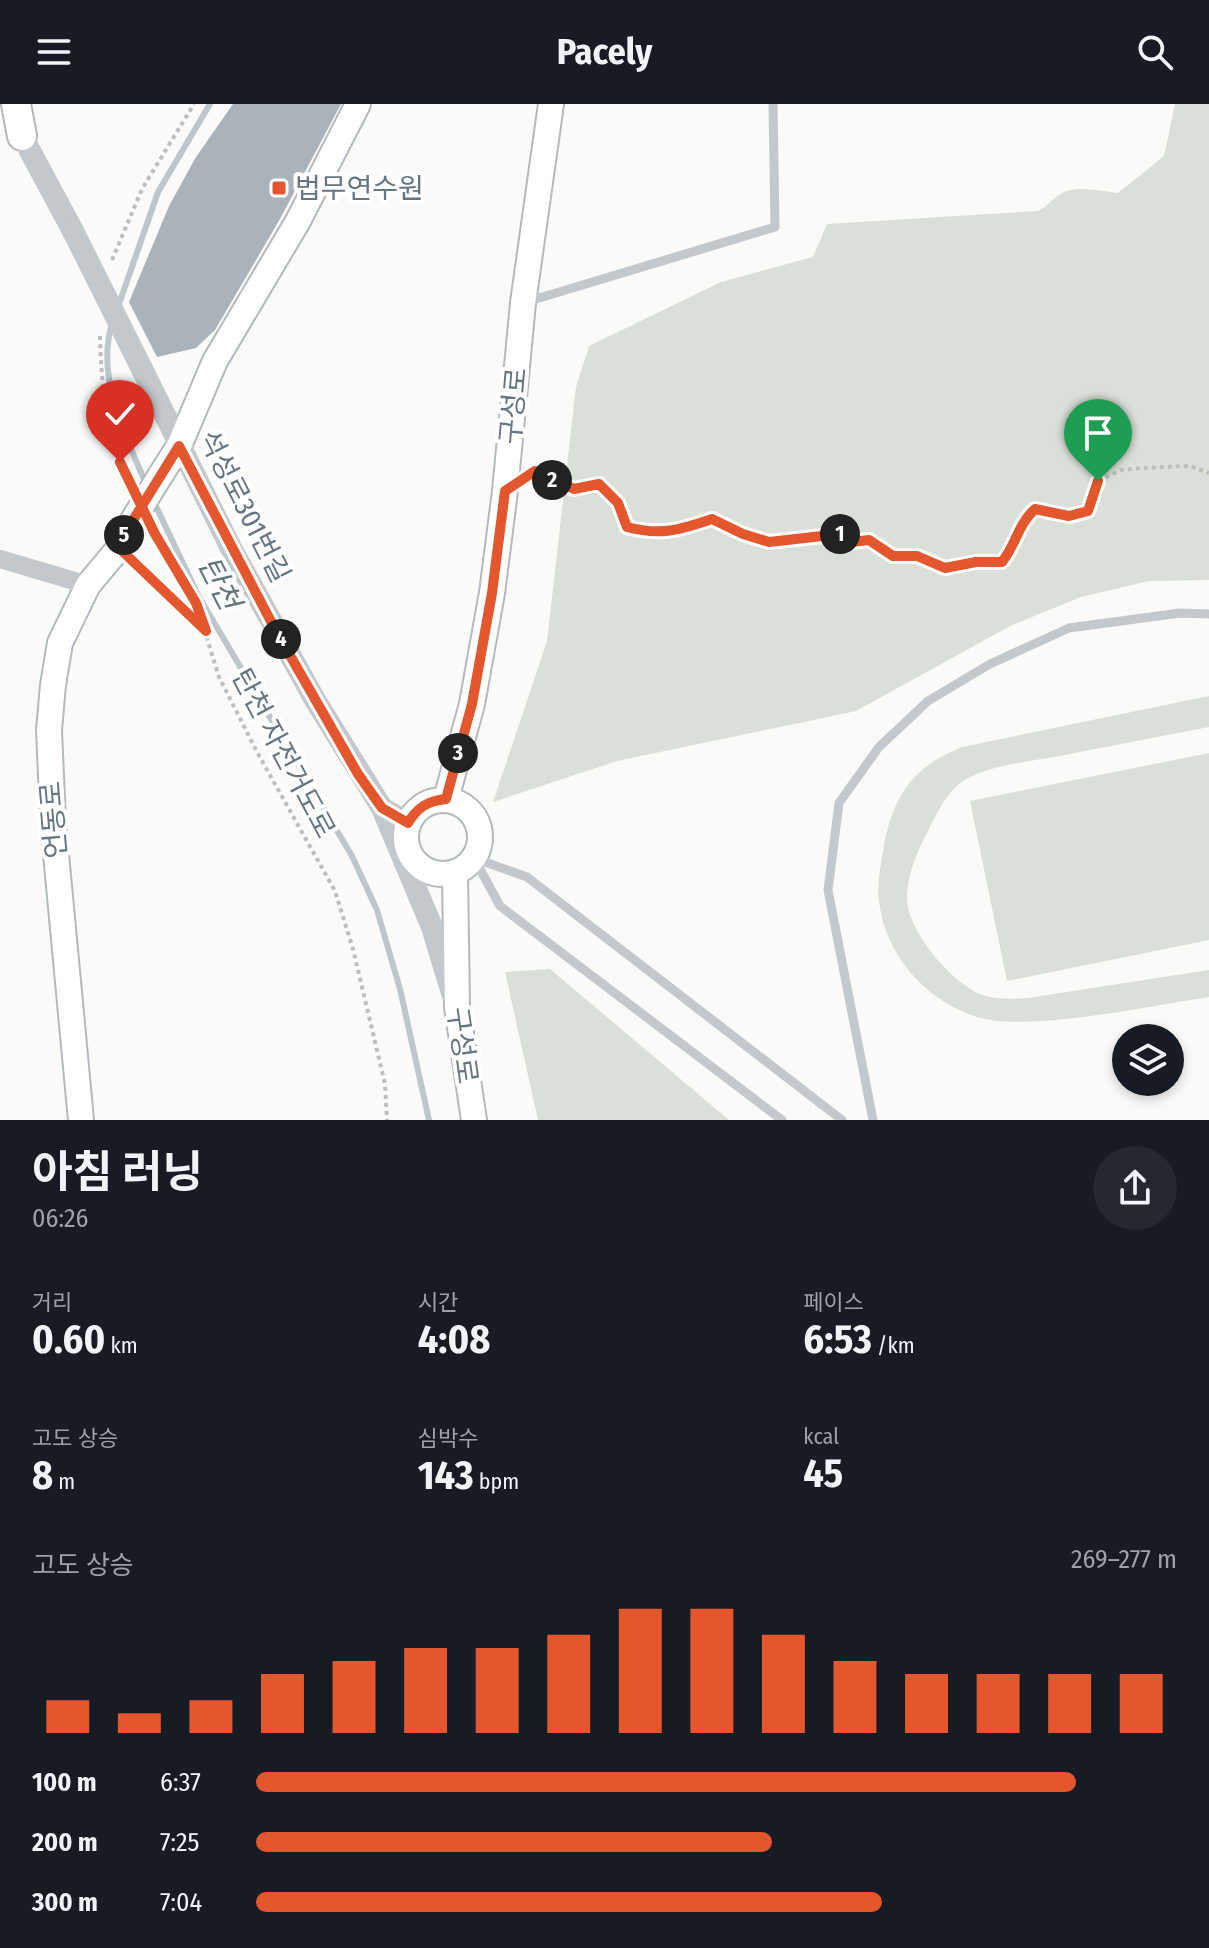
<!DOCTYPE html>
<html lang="ko">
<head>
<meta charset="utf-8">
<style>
	:root { --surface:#171b24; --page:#242831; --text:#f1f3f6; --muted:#9ea1a6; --accent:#e4572e }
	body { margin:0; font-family:"Fira Sans Condensed","Noto Sans KR",sans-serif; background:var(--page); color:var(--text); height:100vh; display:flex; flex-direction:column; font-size:30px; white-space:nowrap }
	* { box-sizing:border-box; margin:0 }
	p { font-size:26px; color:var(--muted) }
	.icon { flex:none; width:44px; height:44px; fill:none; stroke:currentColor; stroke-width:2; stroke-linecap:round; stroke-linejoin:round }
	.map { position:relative; height:1016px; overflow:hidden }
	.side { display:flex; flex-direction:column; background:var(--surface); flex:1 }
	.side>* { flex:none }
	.buttons { position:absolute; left:1112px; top:920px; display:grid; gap:16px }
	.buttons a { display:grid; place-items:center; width:72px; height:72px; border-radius:50%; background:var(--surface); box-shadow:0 4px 12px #0003; font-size:40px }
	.pin { position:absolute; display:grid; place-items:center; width:68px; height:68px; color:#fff; margin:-82px -34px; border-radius:50% 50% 50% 0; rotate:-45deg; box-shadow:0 0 8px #0007 }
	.pin .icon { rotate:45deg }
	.km { position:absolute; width:40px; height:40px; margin:-20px; border-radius:50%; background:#222; color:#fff; font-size:22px; line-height:40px; text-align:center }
	.round { display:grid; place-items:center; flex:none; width:84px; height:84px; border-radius:42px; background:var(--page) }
	.summary { display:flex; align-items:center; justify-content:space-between; height:136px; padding:0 32px }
	h1 { font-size:44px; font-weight:700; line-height:60px }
	.metrics { display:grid; grid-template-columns:repeat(3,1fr); gap:12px; height:136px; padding:8px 32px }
	.metrics div { display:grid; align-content:center }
	.metrics b { font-size:40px; font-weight:700 }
	.metrics small { font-size:22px; font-weight:400 }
	.metrics p { font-size:22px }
	.chart { height:224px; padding:16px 32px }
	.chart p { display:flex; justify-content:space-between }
	.chart svg { width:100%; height:144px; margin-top:8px; stroke:var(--accent); stroke-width:6 }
	ul { padding:0 32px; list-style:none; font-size:26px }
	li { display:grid; grid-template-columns:128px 96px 1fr; align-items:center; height:60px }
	li i { height:20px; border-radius:10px; background:var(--accent) }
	header { display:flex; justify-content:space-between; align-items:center; height:104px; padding:0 32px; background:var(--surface); font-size:36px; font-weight:700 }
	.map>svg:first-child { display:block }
	.green { fill:#dadfd7 }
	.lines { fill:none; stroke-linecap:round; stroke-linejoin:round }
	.stream { stroke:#bbc7cb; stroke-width:6 }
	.building { fill:#aab3b9 }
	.secondary-casing { stroke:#b3babf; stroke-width:28 }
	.trunk-casing { stroke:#b4b9bd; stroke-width:32 }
	.path { stroke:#bbbfc2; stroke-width:4; stroke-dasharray:4 4; stroke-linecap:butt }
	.service { stroke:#c3c8cc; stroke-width:9 }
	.minor { stroke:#c3c8cc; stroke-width:18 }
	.tertiary { stroke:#c3c8cc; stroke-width:22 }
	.secondary { stroke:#fff; stroke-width:24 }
	.trunk { stroke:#fff; stroke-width:28 }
	.secondary-bridge-casing { stroke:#b3babf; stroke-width:28; stroke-linecap:butt }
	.tertiary-bridge { stroke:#c3c8cc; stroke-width:22 }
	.secondary-bridge { stroke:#fff; stroke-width:24 }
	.route-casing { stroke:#fff; stroke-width:16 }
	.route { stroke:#e4572e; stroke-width:10 }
	.poi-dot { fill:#e4572e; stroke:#fff; stroke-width:3 }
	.labels { text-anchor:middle; stroke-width:8; stroke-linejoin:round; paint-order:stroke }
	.poi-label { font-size:28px; fill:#657683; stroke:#fff; text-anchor:start }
	.street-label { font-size:28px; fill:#657683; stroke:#fff }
	.water-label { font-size:30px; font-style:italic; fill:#60757c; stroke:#fff }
</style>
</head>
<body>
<header><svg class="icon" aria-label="menu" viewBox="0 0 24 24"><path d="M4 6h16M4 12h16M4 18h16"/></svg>Pacely<svg class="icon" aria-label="search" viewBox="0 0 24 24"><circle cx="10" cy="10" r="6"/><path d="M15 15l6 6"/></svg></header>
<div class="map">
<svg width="1209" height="1016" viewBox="0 0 1209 1016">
	<rect width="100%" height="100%" fill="#fafaf8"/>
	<path class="green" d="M1175,0H1209V476L1149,477L1081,493L1012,521L856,607L617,657L493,698L547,537L576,283L589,242L721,178L813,153L827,120L1038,107C1047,103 1051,96 1059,91C1074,80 1101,87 1118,89L1164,52Z
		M1209,592V623C1157,633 1106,643 1054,653C1026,658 991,661 966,675C948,686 939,705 930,723C919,743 908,768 907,791C905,825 950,877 980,890C995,896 1012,895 1028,894L1209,866V893C1153,901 1024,930 974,912C924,895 885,850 879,797C877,781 880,764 883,748C887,722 894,697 912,676C926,660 943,651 962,643Z
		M1209,649V836L1007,877L970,697Z
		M550,865L729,1016H538L505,868Z"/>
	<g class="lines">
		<path class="stream" d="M118,203L158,88L210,0
			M113,217C94,270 126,333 147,382
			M153,396L199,493L352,752L377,806L400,885L429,1016"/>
	</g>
	<path class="building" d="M233,0H341L280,115L215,226L196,244L157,253L129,198L169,102L196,53Z"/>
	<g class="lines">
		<g class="secondary-casing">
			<path id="secondary" d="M160,372L179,342L215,257L298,117L358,0
				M446,695L472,600L492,489L505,387L523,199L551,0
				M406 733a37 37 0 1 1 74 0a37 37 0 1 1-74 0Z
				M455,769L457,903L474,1016
				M81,1016L53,718L49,626L53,581L60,539L88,481L119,444L122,434"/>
		</g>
		<g class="trunk-casing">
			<path id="trunk" d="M16,0L22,32"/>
		</g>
		<path class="path" d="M112,156L142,85L194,0
			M100,232C101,283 107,331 130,378
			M527,372L535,367L574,385L599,380L618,399L627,423C660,432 680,426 712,415L769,438L840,430L852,438L869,436L893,452H917L945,464L976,458H1002C1017,441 1017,420 1035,405L1069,412L1088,407L1098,377L1121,366L1143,364L1190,362L1209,369
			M153,426L196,499L219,573L257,648L335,787L353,845L385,980L387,1016
			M136,459L204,525"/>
		<path class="service" d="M526,198L775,123L773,0
			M474,754L527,773L842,1016
			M474,754L500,802L782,1016
			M873,1016L828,786L839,699L879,643L928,597L990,560L1069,524L1180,509L1209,510"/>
		<path class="minor" d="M0,455L88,481"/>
		<path class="tertiary" d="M22,32L73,127
			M142,265L231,444L315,596L382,704L408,719
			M382,704L432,823L452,889"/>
		<use href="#secondary" class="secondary"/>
		<use href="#trunk" class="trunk"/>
		<g class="secondary-bridge-casing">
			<path id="secondary-bridge" d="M122,434L160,372"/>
		</g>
		<path class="tertiary-bridge" d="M73,127L142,265"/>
		<use href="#secondary-bridge" class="secondary-bridge"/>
	</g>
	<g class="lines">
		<g class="route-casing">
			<path id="route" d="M120,358L155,430L196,499L206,527L119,444L122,434L179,342L276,527L358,670L382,704L408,719C417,704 427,697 446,695L472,600L492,489L505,387L535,367L574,385L599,380L618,399L627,423C660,432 680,426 712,415L743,430L769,438L840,430L852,438L869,436L893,452H917L945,464L976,458H1002C1016,441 1018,420 1035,405L1069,412L1088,407L1098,377"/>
		</g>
		<use href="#route" class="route"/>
	</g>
	<rect class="poi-dot" x="271" y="76" width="16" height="16" rx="4"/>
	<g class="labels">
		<g class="poi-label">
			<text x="295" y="94">법무연수원</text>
		</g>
		<g class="street-label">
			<text transform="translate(513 302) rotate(-85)" y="10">구성로</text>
			<text transform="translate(245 402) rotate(63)" y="10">석성로301번길</text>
			<text transform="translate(284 649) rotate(62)" y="10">탄천 자전거도로</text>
			<text transform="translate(53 716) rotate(-95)" y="10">언동로</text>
			<text transform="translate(463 941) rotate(82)" y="10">구성로</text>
		</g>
		<g class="water-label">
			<text transform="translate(219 479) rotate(63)" y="10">탄천</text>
		</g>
	</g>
</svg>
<div class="buttons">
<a><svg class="icon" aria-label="layers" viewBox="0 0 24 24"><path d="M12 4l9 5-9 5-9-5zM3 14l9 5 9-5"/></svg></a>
</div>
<div class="pin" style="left:1098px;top:377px;background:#1e9e55"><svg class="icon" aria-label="arrive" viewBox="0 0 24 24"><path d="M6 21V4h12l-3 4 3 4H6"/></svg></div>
<div class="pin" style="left:120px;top:358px;background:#d93025"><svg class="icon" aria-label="check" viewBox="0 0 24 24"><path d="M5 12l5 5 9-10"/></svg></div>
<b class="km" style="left:840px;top:430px">1</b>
<b class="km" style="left:552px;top:376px">2</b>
<b class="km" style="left:458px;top:649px">3</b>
<b class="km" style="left:281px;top:535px">4</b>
<b class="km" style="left:124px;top:431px">5</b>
</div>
<section class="side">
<div class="summary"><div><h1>아침 러닝</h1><p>06:26</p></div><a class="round"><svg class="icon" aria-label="share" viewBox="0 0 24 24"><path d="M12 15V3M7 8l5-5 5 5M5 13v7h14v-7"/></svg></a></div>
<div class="metrics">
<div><p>거리</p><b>0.60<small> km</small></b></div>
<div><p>시간</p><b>4:08</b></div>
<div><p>페이스</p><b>6:53<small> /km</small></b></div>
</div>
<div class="metrics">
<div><p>고도 상승</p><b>8<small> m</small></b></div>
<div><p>심박수</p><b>143<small> bpm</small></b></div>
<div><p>kcal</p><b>45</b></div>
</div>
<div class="chart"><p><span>고도 상승</span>269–277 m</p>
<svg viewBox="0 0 160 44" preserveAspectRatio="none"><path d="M5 44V34M15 44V38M25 44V34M35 44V26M45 44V22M55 44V18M65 44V18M75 44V14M85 44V6M95 44V6M105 44V14M115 44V22M125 44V26M135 44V26M145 44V26M155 44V26"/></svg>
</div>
<ul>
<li><b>100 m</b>6:37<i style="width:89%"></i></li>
<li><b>200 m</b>7:25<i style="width:56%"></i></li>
<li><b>300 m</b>7:04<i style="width:68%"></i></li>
</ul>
</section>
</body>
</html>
